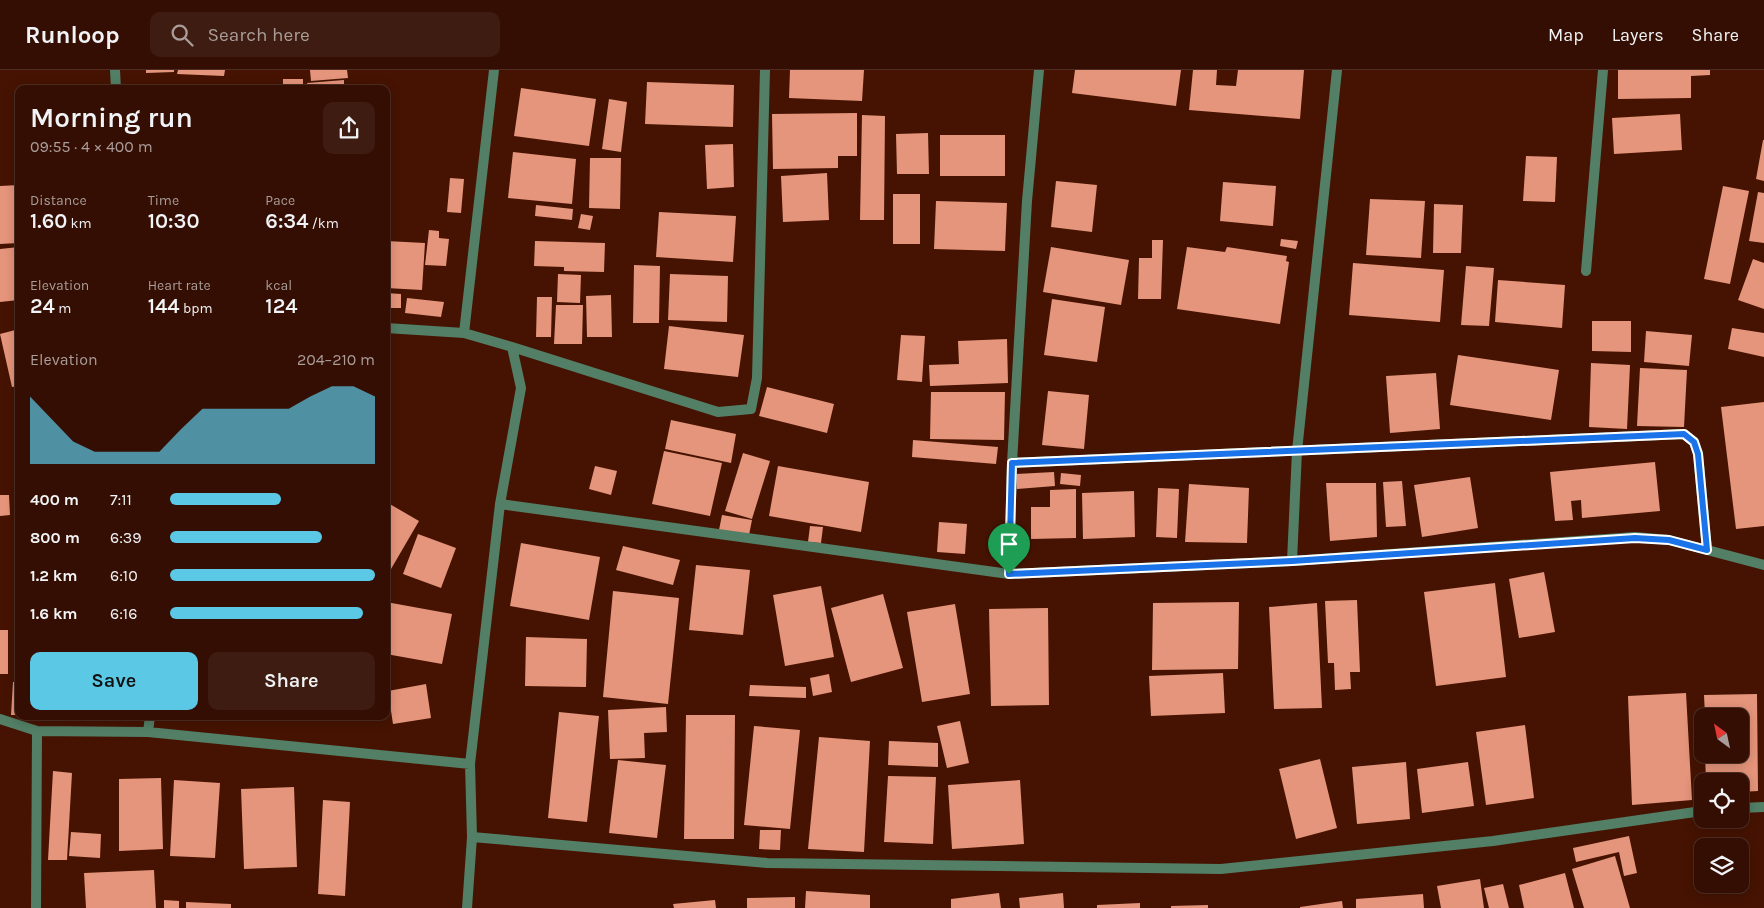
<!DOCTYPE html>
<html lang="en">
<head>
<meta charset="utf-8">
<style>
	:root { --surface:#340e02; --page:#3f1c11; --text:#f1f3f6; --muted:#a99c99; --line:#4e2e24; --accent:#5bc8e6 }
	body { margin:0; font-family:Karla,sans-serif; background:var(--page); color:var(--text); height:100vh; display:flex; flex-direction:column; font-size:19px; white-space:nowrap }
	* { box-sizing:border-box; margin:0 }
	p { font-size:16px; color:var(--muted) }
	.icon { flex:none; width:28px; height:28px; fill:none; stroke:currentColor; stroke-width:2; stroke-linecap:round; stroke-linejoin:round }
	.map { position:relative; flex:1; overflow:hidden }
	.sheet { position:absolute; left:15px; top:15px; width:375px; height:635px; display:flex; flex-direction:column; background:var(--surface); border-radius:10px; box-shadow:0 2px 12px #0003,0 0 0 1px var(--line) }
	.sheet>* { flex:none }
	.needle { width:32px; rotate:327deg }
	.controls { position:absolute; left:1694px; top:638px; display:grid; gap:10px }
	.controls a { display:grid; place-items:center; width:55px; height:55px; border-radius:10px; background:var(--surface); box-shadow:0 2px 12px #0003,0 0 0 1px var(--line); font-size:25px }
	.pin { position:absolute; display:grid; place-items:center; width:42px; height:42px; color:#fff; margin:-51px -21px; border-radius:50% 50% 50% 0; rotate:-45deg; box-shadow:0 0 5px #0007 }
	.pin .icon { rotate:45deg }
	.round { display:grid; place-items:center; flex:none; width:52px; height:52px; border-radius:10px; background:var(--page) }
	.overview { display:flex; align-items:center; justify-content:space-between; height:85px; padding:0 15px }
	h1 { font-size:28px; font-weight:600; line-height:38px }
	.figures { display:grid; grid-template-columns:repeat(3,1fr); gap:8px; height:85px; padding:5px 15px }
	.figures div { display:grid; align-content:center }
	.figures b { font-size:21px; font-weight:600 }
	.figures small { font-size:14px; font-weight:400 }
	.figures p { font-size:14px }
	.chart { height:140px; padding:10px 15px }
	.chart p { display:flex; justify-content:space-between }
	.chart svg { width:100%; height:90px; margin-top:5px; fill:var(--accent); opacity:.7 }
	.button { display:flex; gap:10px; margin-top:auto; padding:10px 15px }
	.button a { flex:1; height:58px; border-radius:10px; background:var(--accent); color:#111; font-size:20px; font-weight:600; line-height:58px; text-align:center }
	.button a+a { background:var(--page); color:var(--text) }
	ul { padding:0 15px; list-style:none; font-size:16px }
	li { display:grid; grid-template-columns:80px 60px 1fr; align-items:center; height:38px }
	li i { height:12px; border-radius:6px; background:var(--accent) }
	header { display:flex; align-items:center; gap:30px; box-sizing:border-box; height:70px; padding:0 25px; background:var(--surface); border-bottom:1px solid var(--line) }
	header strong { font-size:24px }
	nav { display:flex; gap:28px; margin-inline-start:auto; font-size:18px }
	.search { width:350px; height:45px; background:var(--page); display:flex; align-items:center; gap:12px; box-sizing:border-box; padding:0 18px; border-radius:10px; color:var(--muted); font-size:19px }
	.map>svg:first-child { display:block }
	.building { fill:#e5957b }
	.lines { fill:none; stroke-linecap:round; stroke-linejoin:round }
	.street { stroke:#527f66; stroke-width:10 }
	.route-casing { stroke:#fff; stroke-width:10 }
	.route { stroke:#1a73e8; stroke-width:6 }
</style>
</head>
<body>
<header>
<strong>Runloop</strong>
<div class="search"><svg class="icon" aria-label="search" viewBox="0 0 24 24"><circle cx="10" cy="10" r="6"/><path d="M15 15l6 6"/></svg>Search here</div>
<nav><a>Map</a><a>Layers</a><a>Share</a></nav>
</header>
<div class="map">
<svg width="1764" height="838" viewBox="0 0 1764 838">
	<rect width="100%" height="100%" fill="#461302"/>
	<path class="building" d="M146,0H174V2L146,3Z
		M178,0H225L224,6L177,4Z
		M310,0H347L348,8L311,11Z
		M790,0H864L862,31L789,28Z
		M1075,0H1181L1176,36L1072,23Z
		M1193,0H1217L1216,15L1236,16L1238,0H1304L1300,49L1189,40Z
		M1618,0H1710V5L1691,6V28L1618,29Z
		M283,9H303V19H283Z
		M344,10V16L308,19L307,13Z
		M647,12L734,15L733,57L645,54Z
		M521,18L596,29L589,76L514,66Z
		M609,29L627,32L621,82L602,79Z
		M857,43V86H838V98L773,99L772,44Z
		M1680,44L1682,80L1614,84L1612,48Z
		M862,45L885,46L884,150H860Z
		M928,63L929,104H897L896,64Z
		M940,65H1005V106H940Z
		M1763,70H1764V111L1756,109Z
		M733,74L734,117L707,119L705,75Z
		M513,82L576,89L572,134L508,128Z
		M1526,86L1557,87L1555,132L1523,131Z
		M590,88H621L620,139L589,138Z
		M827,103L829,150L783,152L781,106Z
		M450,108L464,109L461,143L447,142Z
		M1056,111L1097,115L1092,162L1051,157Z
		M1223,112L1276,116L1273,156L1220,151Z
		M19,115V173L0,174V116Z
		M1723,116L1749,121L1730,214L1704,209Z
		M1758,122L1764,123V173L1749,171Z
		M893,124H920V174H893Z
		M1370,129L1425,131L1421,188L1366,185Z
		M936,131L1007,133L1005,181L934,179Z
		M1434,134L1463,135L1461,183H1433Z
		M536,135L573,139L572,150L535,146Z
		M659,142L736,146L733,192L656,187Z
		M581,144L593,146L590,160L578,158Z
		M429,160L439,161V168L449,169L446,196L425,195Z
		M1281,169L1298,171L1296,179L1280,176Z
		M1152,170H1163L1161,229H1138L1139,188H1152Z
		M386,171L425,173L422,220L386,218Z
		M535,171L605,173L604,202L564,201V197L534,196Z
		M19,177V230L0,232V179Z
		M1051,177L1129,190L1121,235L1043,222Z
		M1187,177L1225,182L1227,177L1287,186L1286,191L1289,192L1280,254L1177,239Z
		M1753,189L1764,193V239L1738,230Z
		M1353,193L1444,200L1440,252L1349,245Z
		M634,195L660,196L659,253H633Z
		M1466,196L1494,198L1489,256L1461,255Z
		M558,204L581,205L580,233L557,232Z
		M670,204L728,206L727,252L668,250Z
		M1498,210L1565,215L1562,258L1495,252Z
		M386,223L401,224V238H386Z
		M611,225L612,267H587L586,226Z
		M537,227H552L551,267H536Z
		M407,228L444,232L441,247L405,243Z
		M1052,229L1105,237L1097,292L1044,285Z
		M556,235H583L582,274H554Z
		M1592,251H1631V282L1592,281Z
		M669,256L744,265L738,307L664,299Z
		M1732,258L1764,263V287L1728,279Z
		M19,259V316L12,317L0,264Z
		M1646,261L1692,265L1689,296L1644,292Z
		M901,265L925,266L922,312L897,310Z
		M1007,269L1008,313L930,316L929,295L959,294L958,271Z
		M1458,285L1559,300L1551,350L1450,335Z
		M1591,293L1630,295L1627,359L1589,357Z
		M1640,298L1687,300L1684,357L1637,356Z
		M1436,303L1440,359L1390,363L1386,306Z
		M767,317L834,334L827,363L759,346Z
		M1048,321L1089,325L1084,379L1042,375Z
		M931,322H1005L1004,370L930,369Z
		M1764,332V456L1736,459L1721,337Z
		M671,350L736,364L731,393L665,379Z
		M913,370L998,377L996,394L912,387Z
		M664,381L722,393L710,446L652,434Z
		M743,383L770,391L752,449L725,441Z
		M1655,392L1660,441L1582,448L1581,430L1571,431L1573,450L1555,451L1550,402Z
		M595,396L617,401L611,425L589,419Z
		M778,396L869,412L861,462L769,446Z
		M1054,402L1055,416L1017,419L1016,404Z
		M1061,403L1081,405L1080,416L1060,414Z
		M1470,407L1478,458L1422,467L1414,415Z
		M1402,411L1406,456L1386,457L1383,412Z
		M1326,413H1376L1377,467L1330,471Z
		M1189,414L1249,418L1247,473L1185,472Z
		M1158,418L1179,419L1177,468L1156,467Z
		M1076,419V468L1031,469V437H1050V420Z
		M1134,421L1135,467L1083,469L1082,423Z
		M0,425H9L10,445L0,446Z
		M388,433L419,451L391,499L386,497V436Z
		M722,445L752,450L749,465L719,460Z
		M939,452L967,454L965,484L937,482Z
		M810,456L823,457L821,473L808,472Z
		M418,464L456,478L441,518L403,504Z
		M521,473L600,487L589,550L510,536Z
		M623,476L680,490L673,515L616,500Z
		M696,495L750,500L743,565L689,560Z
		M1544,502L1555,562L1519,568L1509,509Z
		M1495,513L1506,607L1436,616L1424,522Z
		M821,516L834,587L785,596L773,525Z
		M613,521L679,528L668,634L603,627Z
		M883,524L903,598L851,612L831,538Z
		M1357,530L1360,602H1350L1351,619L1335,620L1334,593H1328L1325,531Z
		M386,532L452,544L442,594L386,584Z
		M1239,532L1238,599L1152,600L1153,533Z
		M1317,533L1322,638L1274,639L1269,537Z
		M955,534L970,624L922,632L907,542Z
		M1048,538L1049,635L991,636L989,539Z
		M0,560H8V604H0Z
		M526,567L587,569L586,617L525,616Z
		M1223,603L1225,643L1151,646L1149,606Z
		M829,604L832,622L813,626L810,608Z
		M13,612H19V645H11Z
		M426,614L431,648L393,654L388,621Z
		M750,615L806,617V628L749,626Z
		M1686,623L1692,730L1632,735L1628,626Z
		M1757,624L1758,721L1740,722V711H1706L1705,684H1740V646H1705L1704,625Z
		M666,637L667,662L644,663L645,688L610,689L608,640Z
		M559,642L599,646L587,752L548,748Z
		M686,645H735L734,769H684Z
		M960,651L969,693L947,698L937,656Z
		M1525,655L1534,728L1486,735L1476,662Z
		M754,656L800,660L790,759L744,755Z
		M819,667L870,671L864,782L808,779Z
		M889,671L938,673V697L888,695Z
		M1320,689L1337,758L1296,769L1279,699Z
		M618,690L666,695L657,768L609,763Z
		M1406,692L1410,749L1357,754L1352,697Z
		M1468,692L1474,736L1422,743L1417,699Z
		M53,701L72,703L67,790H48Z
		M888,706L936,707L933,774L884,772Z
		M161,708L163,779L119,781V709Z
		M174,710L220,713L215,788L170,786Z
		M1020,710L1024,774L952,779L948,715Z
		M294,717L297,797L244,799L241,719Z
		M323,730L350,732L345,826L318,824Z
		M760,760H781L780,780L759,779Z
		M71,762L101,764L100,788L69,786Z
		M1629,766L1637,803L1624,806L1619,782L1576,792L1573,778Z
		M1615,786L1630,838H1584L1572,799Z
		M154,800L156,838H86L84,803Z
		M1565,803L1574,838H1524L1519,815Z
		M1480,809L1484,838H1441L1437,816Z
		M1503,814L1509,838H1489L1484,818Z
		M806,821L870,825V838H805Z
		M999,823L1001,838H951V829Z
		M1063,823L1064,838H1020L1019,828Z
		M1423,824L1424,838H1356V829Z
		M795,827V838H747V828Z
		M164,830L179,831V838H164Z
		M715,830L716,838H674L673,834Z
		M1342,831L1343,838H1300V837Z
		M186,832L231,834V838H186Z
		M1140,833V838H1097V835Z
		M1208,835V838H1171V836Z"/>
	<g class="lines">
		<path class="street" d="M115,0L116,19
			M1586,201L1603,0
			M386,258L464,263
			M512,277L718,342L751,339L757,308L765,0
			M1012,393L1684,364L1694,372L1698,383L1707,480
			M500,434L1009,504L1292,491L1635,467L1669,470L1764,495
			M1292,491L1297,381L1337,0
			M1009,504L1012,393L1027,131L1039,0
			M0,649L37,661L148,662L470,694
			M148,662L150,646
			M1740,738L1764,737
			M472,767L767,793L1221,799L1493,771L1702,741
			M36,838L37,661
			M467,838L472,767L470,694L500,434L521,318L512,277L464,263L494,0"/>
	</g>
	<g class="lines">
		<g class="route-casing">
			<path id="route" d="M1684,364L1694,372L1698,384L1707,480L1669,470L1635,468L1292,491L1009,504L1012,393Z"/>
		</g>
		<use href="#route" class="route"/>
	</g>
</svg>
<div class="controls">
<a><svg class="needle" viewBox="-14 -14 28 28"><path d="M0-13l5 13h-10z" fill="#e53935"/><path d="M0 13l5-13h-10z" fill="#a99c99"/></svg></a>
<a><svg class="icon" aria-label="locate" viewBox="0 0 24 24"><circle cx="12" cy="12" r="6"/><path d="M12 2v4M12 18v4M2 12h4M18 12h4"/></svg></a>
<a><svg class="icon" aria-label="layers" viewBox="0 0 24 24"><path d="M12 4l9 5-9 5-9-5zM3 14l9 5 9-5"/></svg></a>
</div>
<div class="pin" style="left:1009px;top:504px;background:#1e9e55"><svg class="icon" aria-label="arrive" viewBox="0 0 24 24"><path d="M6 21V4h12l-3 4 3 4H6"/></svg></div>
<section class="sheet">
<div class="overview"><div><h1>Morning run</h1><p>09:55 · 4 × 400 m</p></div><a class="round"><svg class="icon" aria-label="share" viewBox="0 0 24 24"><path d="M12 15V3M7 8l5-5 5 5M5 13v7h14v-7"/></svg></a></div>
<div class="figures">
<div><p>Distance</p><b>1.60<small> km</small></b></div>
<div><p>Time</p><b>10:30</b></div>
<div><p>Pace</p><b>6:34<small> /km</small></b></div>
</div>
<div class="figures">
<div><p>Elevation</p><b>24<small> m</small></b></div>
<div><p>Heart rate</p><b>144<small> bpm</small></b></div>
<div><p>kcal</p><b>124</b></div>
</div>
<div class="chart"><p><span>Elevation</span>204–210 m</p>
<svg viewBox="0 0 160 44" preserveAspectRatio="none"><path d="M0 44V11L10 22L20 33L30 38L40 38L50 38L60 38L70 27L80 17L90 17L100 17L110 17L120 17L130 11L140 6L150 6L160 11V44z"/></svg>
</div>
<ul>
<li><b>400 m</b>7:11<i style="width:54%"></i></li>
<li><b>800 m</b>6:39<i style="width:74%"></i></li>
<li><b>1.2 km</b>6:10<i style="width:100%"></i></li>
<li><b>1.6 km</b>6:16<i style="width:94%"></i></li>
</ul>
<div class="button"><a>Save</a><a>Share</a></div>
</section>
</div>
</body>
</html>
